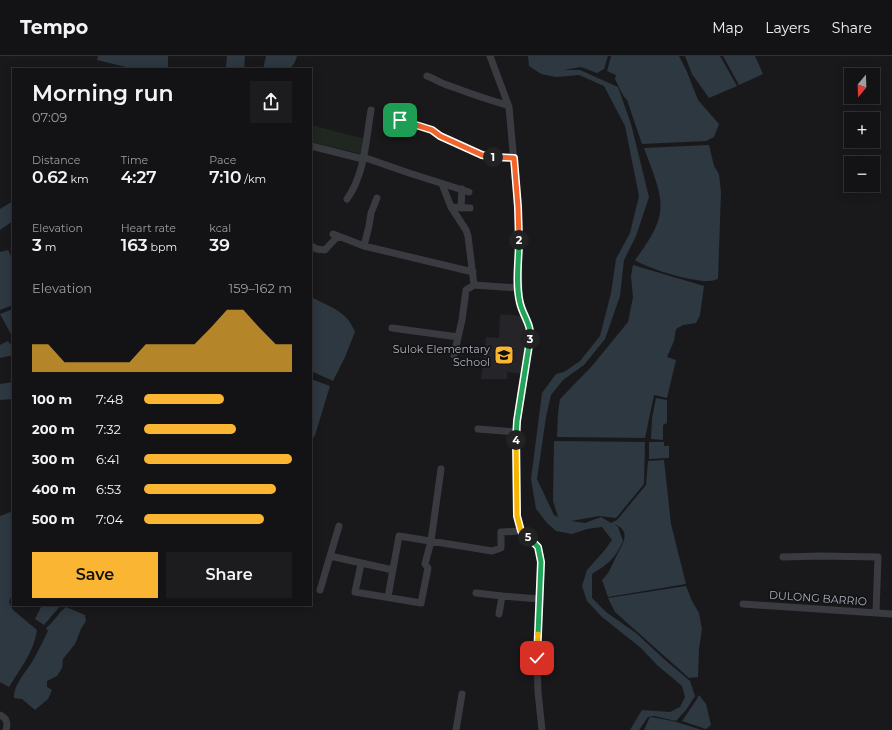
<!DOCTYPE html>
<html lang="en">
<head>
<meta charset="utf-8">
<style>
	:root { --surface:#131315; --page:#1c1c1e; --text:#f1f3f6; --muted:#9d9ea0; --line:#323234; --accent:#fab632 }
	body { margin:0; font-family:Montserrat,sans-serif; background:var(--page); color:var(--text); height:100vh; display:flex; flex-direction:column; font-size:15px; white-space:nowrap }
	* { box-sizing:border-box; margin:0 }
	p { font-size:13px; color:var(--muted) }
	.icon { flex:none; width:22px; height:22px; fill:none; stroke:currentColor; stroke-width:2; stroke-linecap:round; stroke-linejoin:round }
	.map { position:relative; flex:1; overflow:hidden }
	.sheet { position:absolute; left:12px; top:12px; width:300px; height:538px; display:flex; flex-direction:column; background:var(--surface); border-radius:0px; box-shadow:0 2px 10px #0003,0 0 0 1px var(--line) }
	.sheet>* { flex:none }
	.needle { width:26px; rotate:199deg }
	.tools { position:absolute; left:844px; top:12px; display:grid; gap:8px }
	.tools a { display:grid; place-items:center; width:36px; height:36px; border-radius:0px; background:var(--surface); box-shadow:0 2px 10px #0003,0 0 0 1px var(--line); font-size:20px }
	.pin { position:absolute; display:grid; place-items:center; width:34px; height:34px; color:#fff; margin:-17px; border-radius:8px; box-shadow:0 2px 6px #0006 }
	.km { position:absolute; width:20px; height:20px; margin:-10px; border-radius:50%; background:#222; color:#fff; font-size:11px; line-height:20px; text-align:center }
	.round { display:grid; place-items:center; flex:none; width:42px; height:42px; border-radius:0px; background:var(--page) }
	.summary { display:flex; align-items:center; justify-content:space-between; height:68px; padding:0 20px }
	h1 { font-size:22px; font-weight:600; line-height:30px }
	.stats { display:grid; grid-template-columns:repeat(3,1fr); gap:6px; height:68px; padding:4px 20px }
	.stats div { display:grid; align-content:center }
	.stats b { font-size:17px; font-weight:600 }
	.stats small { font-size:11px; font-weight:400 }
	.stats p { font-size:11px }
	.chart { height:112px; padding:8px 20px }
	.chart p { display:flex; justify-content:space-between }
	.chart svg { width:100%; height:72px; margin-top:4px; fill:var(--accent); opacity:.7 }
	.button { display:flex; gap:8px; margin-top:auto; padding:8px 20px }
	.button a { flex:1; height:46px; border-radius:0px; background:var(--accent); color:#111; font-size:16px; font-weight:600; line-height:46px; text-align:center }
	.button a+a { background:var(--page); color:var(--text) }
	ul { padding:0 20px; list-style:none; font-size:13px }
	li { display:grid; grid-template-columns:64px 48px 1fr; align-items:center; height:30px }
	li i { height:10px; border-radius:5px; background:var(--accent) }
	header { display:flex; align-items:center; gap:24px; box-sizing:border-box; height:56px; padding:0 20px; background:var(--surface); border-bottom:1px solid var(--line) }
	header strong { font-size:19px }
	nav { display:flex; gap:22px; margin-inline-start:auto; font-size:14px }
	.map>svg:first-child { display:block }
	.built { fill:#252529 }
	.green { fill:#1f2720 }
	.water { fill:#2e3841 }
	.lines { fill:none; stroke-linecap:round; stroke-linejoin:round }
	.street { stroke:#3a3b41; stroke-width:7 }
	.split-1-casing { stroke:#fff; stroke-width:8 }
	.split-2-casing { stroke:#fff; stroke-width:8 }
	.split-3-casing { stroke:#fff; stroke-width:8 }
	.split-4-casing { stroke:#fff; stroke-width:8 }
	.split-5-casing { stroke:#fff; stroke-width:8 }
	.split-6-casing { stroke:#fff; stroke-width:8 }
	.split-7-casing { stroke:#fff; stroke-width:8 }
	.split-1 { stroke:#f0652b; stroke-width:5 }
	.split-2 { stroke:#f0652b; stroke-width:5 }
	.split-3 { stroke:#22a559; stroke-width:5 }
	.split-4 { stroke:#22a559; stroke-width:5 }
	.split-5 { stroke:#f5b400; stroke-width:5 }
	.split-6 { stroke:#22a559; stroke-width:5 }
	.split-7 { stroke:#f5b400; stroke-width:5 }
	.labels { text-anchor:middle; stroke-width:3.5; stroke-linejoin:round; paint-order:stroke }
	.poi-label { font-size:11px; fill:#abb0bc; stroke:#141417; text-anchor:end }
	.street-label { font-size:11px; fill:#abb0bc; stroke:#141417 }
</style>
</head>
<body>
<header>
<strong>Tempo</strong>
<nav><a>Map</a><a>Layers</a><a>Share</a></nav>
</header>
<div class="map">
<svg width="892" height="674" viewBox="0 0 892 674">
	<rect width="100%" height="100%" fill="#19191c"/>
	<path class="built" d="M500,258L522,260L526,268L528,273L523,318L507,316V323H481L486,281L499,282Z"/>
	<path class="green" d="M311,69L365,83L362,98L311,86Z"/>
	<path class="water" d="M98,0H168V13H134L97,4Z
		M227,0H245L244,13H226Z
		M266,0H297L295,6L290,13H263Z
		M528,0H608L604,13L597,17L581,11L564,14H580L618,31L631,68L649,141L636,180L624,204L620,240L605,283L584,309L563,324L551,339L546,361L537,423L554,459L558,461L553,445L554,385L645,386L644,428L616,462L599,460L571,465L585,467L601,461L611,467L617,464L646,429L648,405L664,404L671,468L686,528L608,541L602,524C610,517 612,508 617,499C623,487 632,475 614,468L618,471L623,485C614,504 609,507 592,518V542L606,556L636,577L664,603L690,625L695,640L686,654L676,665L654,660L648,661L639,674H630L642,654L670,656L680,651L685,641L682,630L657,609L641,592L602,561L587,545L582,530L587,514L604,495L612,484L602,471L587,473L572,478L556,475L547,467L536,453L531,423L542,337L556,318L564,316L580,305L600,280L611,237L616,203L630,177L639,140L625,70L604,30L579,19L556,21L541,18L529,10Z
		M611,0H679L687,16L698,44L719,68L714,81L706,85L642,88L627,44C621,38 619,30 615,23L616,19L607,15Z
		M685,0H720L737,30L709,42L692,18Z
		M723,0H755L763,18L739,29Z
		M709,89L714,110L719,118L721,136L718,223C715,224 712,225 709,225C692,226 649,213 635,204C671,156 664,146 644,92Z
		M13,145V165L0,174V153Z
		M8,194L13,204V249L0,254V196Z
		M633,209L704,230L700,259L696,267L683,269L676,273L674,285L667,301L676,304L667,342L654,339L645,382L557,381L558,357L560,343L592,310L628,266L633,241L631,220Z
		M311,241C330,251 347,255 355,276L345,301L333,325L311,315Z
		M13,253V282L0,258Z
		M8,285L13,292V299L0,302V289Z
		M311,323L330,330L315,379L311,386Z
		M13,326V343L0,344V328Z
		M656,342L667,344V367L663,369V384L651,383L652,362Z
		M649,386H664V390H669V402L649,403Z
		M13,455V535L9,546L13,554L37,574C34,596 20,613 9,631L0,626V460Z
		M686,530L692,545L699,557L702,573L699,593L698,621L689,622L615,556L608,542Z
		M42,549H61L44,569L35,563Z
		M66,551L85,559L86,565L81,573L75,588L63,603L62,612L57,620L47,625V631L52,634L48,643L35,654L22,643L14,642C13,629 26,616 32,606C38,596 43,585 48,575L46,572C54,566 58,557 66,551Z
		M699,639L706,648L711,669L706,673L682,665L697,643Z
		M650,661L673,665L702,674H644Z"/>
	<g class="lines">
		<path class="street" d="M490,0L509,51L518,151L519,241C521,254 529,264 531,277L517,365V459L521,475L532,484L538,491L541,506L537,603L538,636L542,674
			M427,20C435,23 442,28 450,30C469,37 488,44 507,49
			M400,64L432,75L440,80L482,99L490,101L514,102
			M311,90L363,103
			M363,101L409,117L469,136
			M442,128L451,151L466,174L468,180L474,229
			M347,143C365,118 366,83 371,54
			M451,151L470,152
			M461,152L462,133
			M333,178L364,190L473,216
			M311,190L317,193L325,194L337,181
			M364,190L369,170L371,157L377,142
			M392,272L458,281
			M454,299L462,264L466,234L474,229L518,232
			M478,373L516,376
			M330,500L393,514
			M783,501L821,500L878,501L876,557
			M361,508L355,536L421,547L428,512L425,508L431,485L441,413
			M320,534L339,470
			M476,537L502,540L540,543
			M388,541L399,480L492,495L501,492V476L521,475
			M743,548L892,558
			M499,558L502,540
			M0,659C7,662 8,667 6,674
			M456,674L462,638"/>
	</g>
	<g class="lines">
		<g class="split-1-casing">
			<path id="split-1" d="M400,64L432,74L440,80L482,99L493,101"/>
		</g>
		<g class="split-2-casing">
			<path id="split-2" d="M493,101L514,102L518,151L519,184"/>
		</g>
		<g class="split-3-casing">
			<path id="split-3" d="M519,184C519,204 515,227 520,247C523,260 532,269 530,283"/>
		</g>
		<g class="split-4-casing">
			<path id="split-4" d="M516,384L517,365L530,283"/>
		</g>
		<g class="split-5-casing">
			<path id="split-5" d="M516,384L517,460L521,475L528,481"/>
		</g>
		<g class="split-6-casing">
			<path id="split-6" d="M528,481L538,491L541,506L538,578"/>
		</g>
		<g class="split-7-casing">
			<path id="split-7" d="M537,602L538,578"/>
		</g>
		<use href="#split-1" class="split-1"/>
		<use href="#split-2" class="split-2"/>
		<use href="#split-3" class="split-3"/>
		<use href="#split-4" class="split-4"/>
		<use href="#split-5" class="split-5"/>
		<use href="#split-6" class="split-6"/>
		<use href="#split-7" class="split-7"/>
	</g>
	<defs>
		<g id="school-square" transform="scale(1)"><rect x="-9" y="-9" width="18" height="18" rx="4" fill="#fab632" stroke="#141417"/><path d="M0-5L7-2L0 1L-7-2ZM-4 1L0 2.5L4 1V4Q0 6-4 4Z" fill="#111"/></g>
	</defs>
	<g fill-rule="evenodd">
		<use href="#school-square" x="504" y="299"/>
	</g>
	<g class="labels">
		<g class="poi-label">
			<text x="490" y="297">Sulok Elementary<tspan x="490" dy="13">School</tspan></text>
		</g>
		<g class="street-label">
			<text transform="translate(818 542) rotate(4)" y="4">DULONG BARRIO</text>
		</g>
	</g>
</svg>
<div class="tools">
<a><svg class="needle" viewBox="-14 -14 28 28"><path d="M0-13l5 13h-10z" fill="#e53935"/><path d="M0 13l5-13h-10z" fill="#9d9ea0"/></svg></a>
<a>+</a>
<a>−</a>
</div>
<div class="pin" style="left:400px;top:64px;background:#1e9e55"><svg class="icon" aria-label="arrive" viewBox="0 0 24 24"><path d="M6 21V4h12l-3 4 3 4H6"/></svg></div>
<div class="pin" style="left:537px;top:602px;background:#d93025"><svg class="icon" aria-label="check" viewBox="0 0 24 24"><path d="M5 12l5 5 9-10"/></svg></div>
<b class="km" style="left:493px;top:101px">1</b>
<b class="km" style="left:519px;top:184px">2</b>
<b class="km" style="left:530px;top:283px">3</b>
<b class="km" style="left:516px;top:384px">4</b>
<b class="km" style="left:528px;top:481px">5</b>
<section class="sheet">
<div class="summary"><div><h1>Morning run</h1><p>07:09</p></div><a class="round"><svg class="icon" aria-label="share" viewBox="0 0 24 24"><path d="M12 15V3M7 8l5-5 5 5M5 13v7h14v-7"/></svg></a></div>
<div class="stats">
<div><p>Distance</p><b>0.62<small> km</small></b></div>
<div><p>Time</p><b>4:27</b></div>
<div><p>Pace</p><b>7:10<small> /km</small></b></div>
</div>
<div class="stats">
<div><p>Elevation</p><b>3<small> m</small></b></div>
<div><p>Heart rate</p><b>163<small> bpm</small></b></div>
<div><p>kcal</p><b>39</b></div>
</div>
<div class="chart"><p><span>Elevation</span>159–162 m</p>
<svg viewBox="0 0 160 44" preserveAspectRatio="none"><path d="M0 44V27L10 27L20 38L30 38L40 38L50 38L60 38L70 27L80 27L90 27L100 27L110 17L120 6L130 6L140 17L150 27L160 27V44z"/></svg>
</div>
<ul>
<li><b>100 m</b>7:48<i style="width:54%"></i></li>
<li><b>200 m</b>7:32<i style="width:62%"></i></li>
<li><b>300 m</b>6:41<i style="width:100%"></i></li>
<li><b>400 m</b>6:53<i style="width:89%"></i></li>
<li><b>500 m</b>7:04<i style="width:81%"></i></li>
</ul>
<div class="button"><a>Save</a><a>Share</a></div>
</section>
</div>
</body>
</html>
